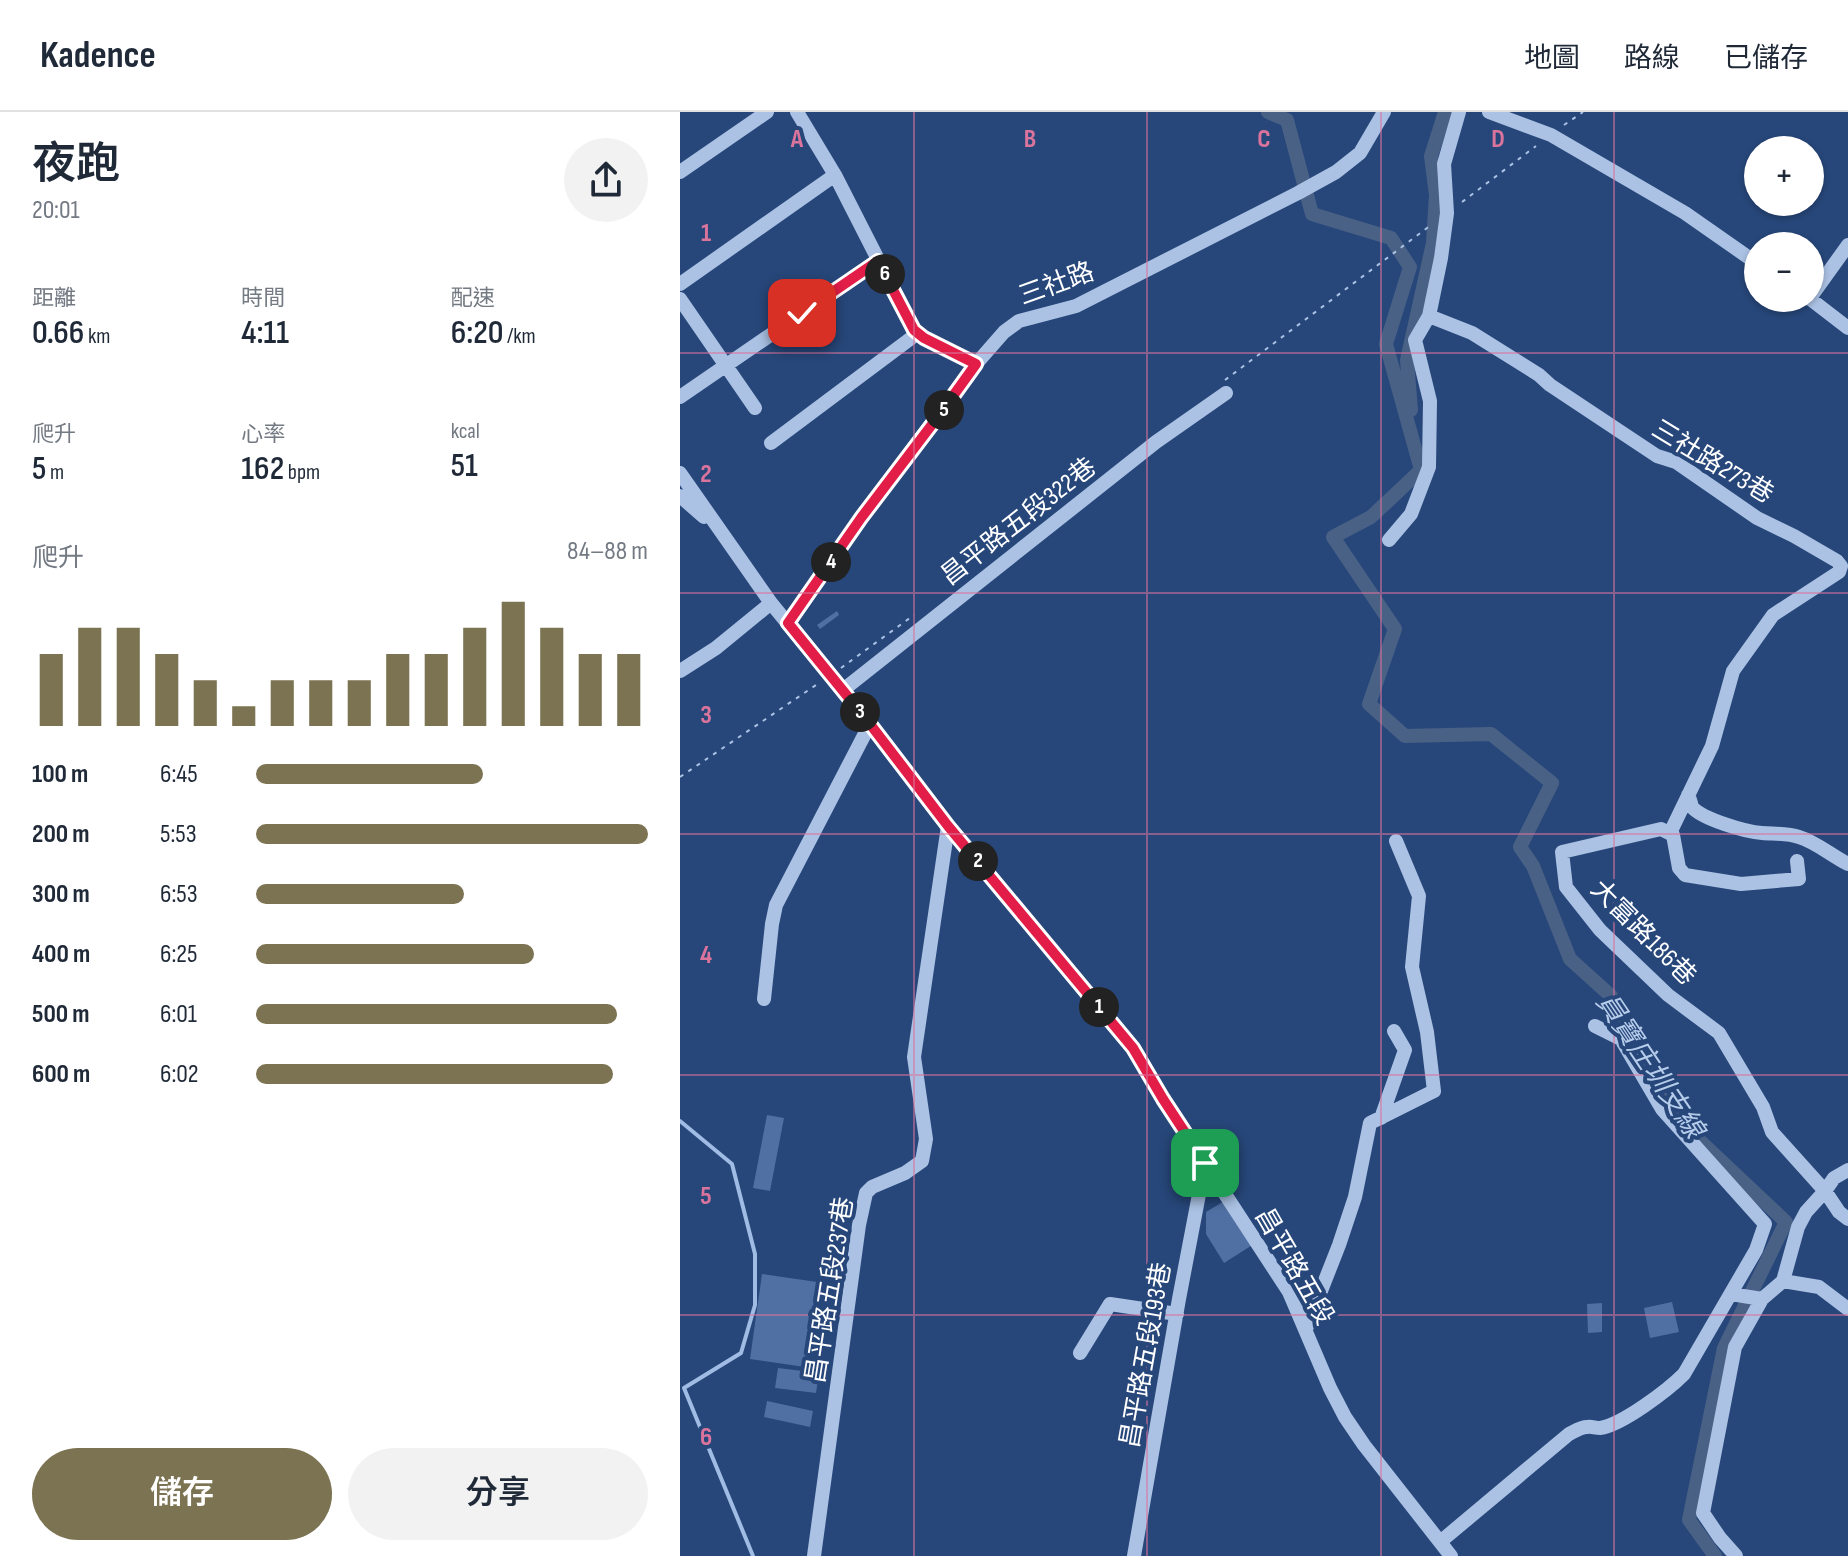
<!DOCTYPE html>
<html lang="zh-TW">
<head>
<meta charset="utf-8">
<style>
	:root { --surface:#fff; --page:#f2f2f3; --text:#1f2937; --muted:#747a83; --line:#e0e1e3; --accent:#7b7351 }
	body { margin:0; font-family:"Sofia Sans Condensed","Noto Sans TC",sans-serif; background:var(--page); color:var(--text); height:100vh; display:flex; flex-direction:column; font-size:30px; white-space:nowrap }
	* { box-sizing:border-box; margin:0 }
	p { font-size:26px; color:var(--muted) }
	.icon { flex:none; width:44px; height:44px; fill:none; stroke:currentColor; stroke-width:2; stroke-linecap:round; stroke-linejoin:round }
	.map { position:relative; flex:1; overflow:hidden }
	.side { display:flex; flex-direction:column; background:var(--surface); width:680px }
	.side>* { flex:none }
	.controls { position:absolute; left:1064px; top:24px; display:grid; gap:16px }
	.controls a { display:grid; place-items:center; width:80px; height:80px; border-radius:50%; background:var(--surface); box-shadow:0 2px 6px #0004; font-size:40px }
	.pin { position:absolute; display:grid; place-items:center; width:68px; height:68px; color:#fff; margin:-34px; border-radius:16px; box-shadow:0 4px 12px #0006 }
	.km { position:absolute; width:40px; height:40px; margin:-20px; border-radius:50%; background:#222; color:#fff; font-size:22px; line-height:40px; text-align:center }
	.round { display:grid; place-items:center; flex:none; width:84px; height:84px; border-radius:42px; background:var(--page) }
	.overview { display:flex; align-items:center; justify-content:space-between; height:136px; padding:0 32px }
	h1 { font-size:44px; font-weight:600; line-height:60px }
	.metrics { display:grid; grid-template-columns:repeat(3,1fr); gap:12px; height:136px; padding:8px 32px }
	.metrics div { display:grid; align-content:center }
	.metrics b { font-size:34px; font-weight:600 }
	.metrics small { font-size:22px; font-weight:400 }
	.metrics p { font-size:22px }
	.chart { height:224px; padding:16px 32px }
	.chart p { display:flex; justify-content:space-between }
	.chart svg { width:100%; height:144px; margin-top:8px; stroke:var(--accent); stroke-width:6 }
	.action { display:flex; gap:16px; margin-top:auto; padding:16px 32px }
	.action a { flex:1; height:92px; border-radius:48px; background:var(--accent); color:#fff; font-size:32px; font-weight:600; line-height:92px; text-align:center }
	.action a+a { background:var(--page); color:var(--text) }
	ul { padding:0 32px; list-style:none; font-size:26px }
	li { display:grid; grid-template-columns:128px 96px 1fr; align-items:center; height:60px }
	li i { height:20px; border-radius:10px; background:var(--accent) }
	header { display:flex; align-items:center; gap:48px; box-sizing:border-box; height:112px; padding:0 40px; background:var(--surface); border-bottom:2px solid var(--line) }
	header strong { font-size:38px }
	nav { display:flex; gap:44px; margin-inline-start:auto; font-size:28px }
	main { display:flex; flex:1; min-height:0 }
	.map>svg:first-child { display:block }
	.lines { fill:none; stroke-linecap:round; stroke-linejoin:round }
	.stream { stroke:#a0bce4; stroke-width:4 }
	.canal { stroke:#4a6186; stroke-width:14 }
	.building { fill:#5070a3 }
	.path { stroke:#abc2e4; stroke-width:2; stroke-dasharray:4 6; stroke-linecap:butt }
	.minor { stroke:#abc2e4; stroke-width:14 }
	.route-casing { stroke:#fff; stroke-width:16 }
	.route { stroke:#e11d48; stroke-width:10 }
	.grid { fill:none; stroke:#da749d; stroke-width:2; stroke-opacity:0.55 }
	.labels { text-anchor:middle; stroke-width:8; stroke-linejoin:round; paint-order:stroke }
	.street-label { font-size:26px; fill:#fff; stroke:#27477a }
	.water-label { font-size:28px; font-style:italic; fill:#b6cceb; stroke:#27477a }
	.grid-label { font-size:26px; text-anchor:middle; font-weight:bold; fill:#da749d; stroke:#27477a; stroke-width:8; stroke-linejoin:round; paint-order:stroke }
</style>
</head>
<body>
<header>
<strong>Kadence</strong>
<nav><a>地圖</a><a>路線</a><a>已儲存</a></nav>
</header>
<main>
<section class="side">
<div class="overview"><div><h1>夜跑</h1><p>20:01</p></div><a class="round"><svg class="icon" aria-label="share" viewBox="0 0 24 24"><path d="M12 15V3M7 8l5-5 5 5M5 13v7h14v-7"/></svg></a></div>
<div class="metrics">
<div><p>距離</p><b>0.66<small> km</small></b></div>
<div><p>時間</p><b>4:11</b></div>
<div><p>配速</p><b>6:20<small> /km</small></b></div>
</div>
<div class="metrics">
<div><p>爬升</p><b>5<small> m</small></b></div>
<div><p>心率</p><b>162<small> bpm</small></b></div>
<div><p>kcal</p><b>51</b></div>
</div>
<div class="chart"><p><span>爬升</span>84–88 m</p>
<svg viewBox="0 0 160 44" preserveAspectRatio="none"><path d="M5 44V22M15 44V14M25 44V14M35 44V22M45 44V30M55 44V38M65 44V30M75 44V30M85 44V30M95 44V22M105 44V22M115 44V14M125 44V6M135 44V14M145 44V22M155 44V22"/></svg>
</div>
<ul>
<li><b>100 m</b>6:45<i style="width:58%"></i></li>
<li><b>200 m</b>5:53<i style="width:100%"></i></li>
<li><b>300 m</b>6:53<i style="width:53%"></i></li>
<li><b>400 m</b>6:25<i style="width:71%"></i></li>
<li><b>500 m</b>6:01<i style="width:92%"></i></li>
<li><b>600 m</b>6:02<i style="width:91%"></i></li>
</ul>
<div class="action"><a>儲存</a><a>分享</a></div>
</section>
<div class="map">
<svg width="1168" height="1444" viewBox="0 0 1168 1444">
	<rect width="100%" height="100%" fill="#27477a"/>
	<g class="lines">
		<path class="stream" d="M0,1009L52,1052L75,1142V1193L61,1241L4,1276L73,1444"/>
		<path class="canal" d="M588,0L607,8L632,102L711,126L730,155L706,232L741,358L691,405L653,425L715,517L689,592L725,624L811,622L872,671L840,735L853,754L890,847L931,884L1019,1028L1106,1110L1044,1236L1009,1408L1035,1444
			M731,298L727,248L753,131L756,83L751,44L765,0"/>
	</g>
	<path class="building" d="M157,499L159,503L140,517L137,513Z
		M87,1003L104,1006L90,1079L73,1076Z
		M546,1088L574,1132L544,1151L526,1122V1100Z
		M82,1162L137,1170L125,1255L70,1247Z
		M992,1190L999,1220L970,1226L964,1196Z
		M922,1191V1220L908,1221L907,1192Z
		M98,1256L139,1261L136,1281L95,1276Z
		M87,1289L133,1299L130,1315L84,1305Z"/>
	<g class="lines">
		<path class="path" d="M884,13L903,0
			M782,90L856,34
			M545,268L751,113
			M161,556L234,503
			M0,665L139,571"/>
		<path class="minor" d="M117,0L155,63L234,218L244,226L296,252
			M809,0L871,23L1005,101L1078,152
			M0,60L87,0
			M0,172L155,63
			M1129,186L1168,216
			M1130,186L1168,133
			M0,187L75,296
			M749,204L792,221L859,263L870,273L977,344L996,350L1077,406L1114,424L1157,449L1161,454L1159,460L1093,503L1053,559L1032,634L990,721
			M0,285L198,149
			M91,331L238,221
			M0,361L91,491L190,612L268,714L453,936L483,987L609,1180L650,1276L665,1305L684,1333L771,1444
			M0,384L24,405
			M709,428L731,402L749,355L750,289L735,228L749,204L761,146L767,101L764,52L779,0
			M108,511L181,406L296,252L324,220L339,209L396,194L618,81L656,60L680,41L704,0
			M0,559L36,536L91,491
			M163,578L476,330L546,281
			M1008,683C1009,684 1012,694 1012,695C1022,707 1066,720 1082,721C1094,722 1107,721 1119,725C1136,730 1152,744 1168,752
			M1117,749L1119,767L1061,772L1005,763L999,756L993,723L981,717L882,740L886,775L920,818L988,883L1039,921L1083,995L1092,1020L1145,1079L1154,1066L1168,1058
			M84,887L92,812L96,793L190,612
			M701,1006L725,938L714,919
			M1103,1169L1139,1175L1168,1197
			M1051,1182L1082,1187
			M626,1217L659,1133L675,1085L690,1011L754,979L747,920L732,855L739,784L716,729
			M400,1241L430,1192L497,1202
			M760,1430L889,1322C895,1319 901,1315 907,1315C911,1314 915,1316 920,1316C942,1313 988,1278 1004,1262L1076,1138L1085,1112L982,997L941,927L915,914
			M134,1444L179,1113L186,1081L192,1075L225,1061L242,1049L246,1027L234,945L268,714
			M454,1444L499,1187L525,1051
			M1056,1444L1040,1426L1023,1401L1055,1235L1082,1187L1103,1169L1118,1115L1126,1100L1145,1079L1159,1100L1168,1107"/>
	</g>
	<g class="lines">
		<g class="route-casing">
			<path id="route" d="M122,201L198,149L234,218L244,226L296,252L260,302L181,406L108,511L190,612L268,714L453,936L483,987L525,1051"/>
		</g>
		<use href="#route" class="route"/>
	</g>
	<path class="grid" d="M234,0V1444M467,0V1444M701,0V1444M934,0V1444M0,241H1168M0,481H1168M0,722H1168M0,963H1168M0,1203H1168"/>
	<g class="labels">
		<g class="street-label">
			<text transform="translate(376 171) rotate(-20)" y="9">三社路</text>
			<text transform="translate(1033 349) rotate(31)" y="9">三社路273巷</text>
			<text transform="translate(338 409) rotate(-38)" y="9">昌平路五段322巷</text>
			<text transform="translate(964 820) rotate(45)" y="9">大富路186巷</text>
			<text transform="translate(615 1154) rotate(60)" y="9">昌平路五段</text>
			<text transform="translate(149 1178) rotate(-81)" y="9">昌平路五段237巷</text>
			<text transform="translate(465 1243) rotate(-80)" y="9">昌平路五段193巷</text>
		</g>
		<g class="water-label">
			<text transform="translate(971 953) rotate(56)" y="10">員寶庄圳支線</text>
		</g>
	</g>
	<g class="grid-label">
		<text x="117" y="35">A</text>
		<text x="350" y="35">B</text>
		<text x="584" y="35">C</text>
		<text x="818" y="35">D</text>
		<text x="26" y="129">1</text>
		<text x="26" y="370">2</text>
		<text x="26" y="611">3</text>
		<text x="26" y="851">4</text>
		<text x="26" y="1092">5</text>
		<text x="26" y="1333">6</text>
	</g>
</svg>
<div class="controls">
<a>+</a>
<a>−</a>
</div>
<div class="pin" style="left:525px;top:1051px;background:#1e9e55"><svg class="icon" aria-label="arrive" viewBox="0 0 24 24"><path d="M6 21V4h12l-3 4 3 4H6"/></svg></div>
<div class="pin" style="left:122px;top:201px;background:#d93025"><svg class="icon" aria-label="check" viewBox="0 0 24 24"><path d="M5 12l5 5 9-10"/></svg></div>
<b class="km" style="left:419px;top:895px">1</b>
<b class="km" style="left:298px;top:749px">2</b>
<b class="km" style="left:180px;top:600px">3</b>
<b class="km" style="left:151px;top:450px">4</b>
<b class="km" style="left:264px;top:298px">5</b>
<b class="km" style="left:205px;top:162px">6</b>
</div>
</main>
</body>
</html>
